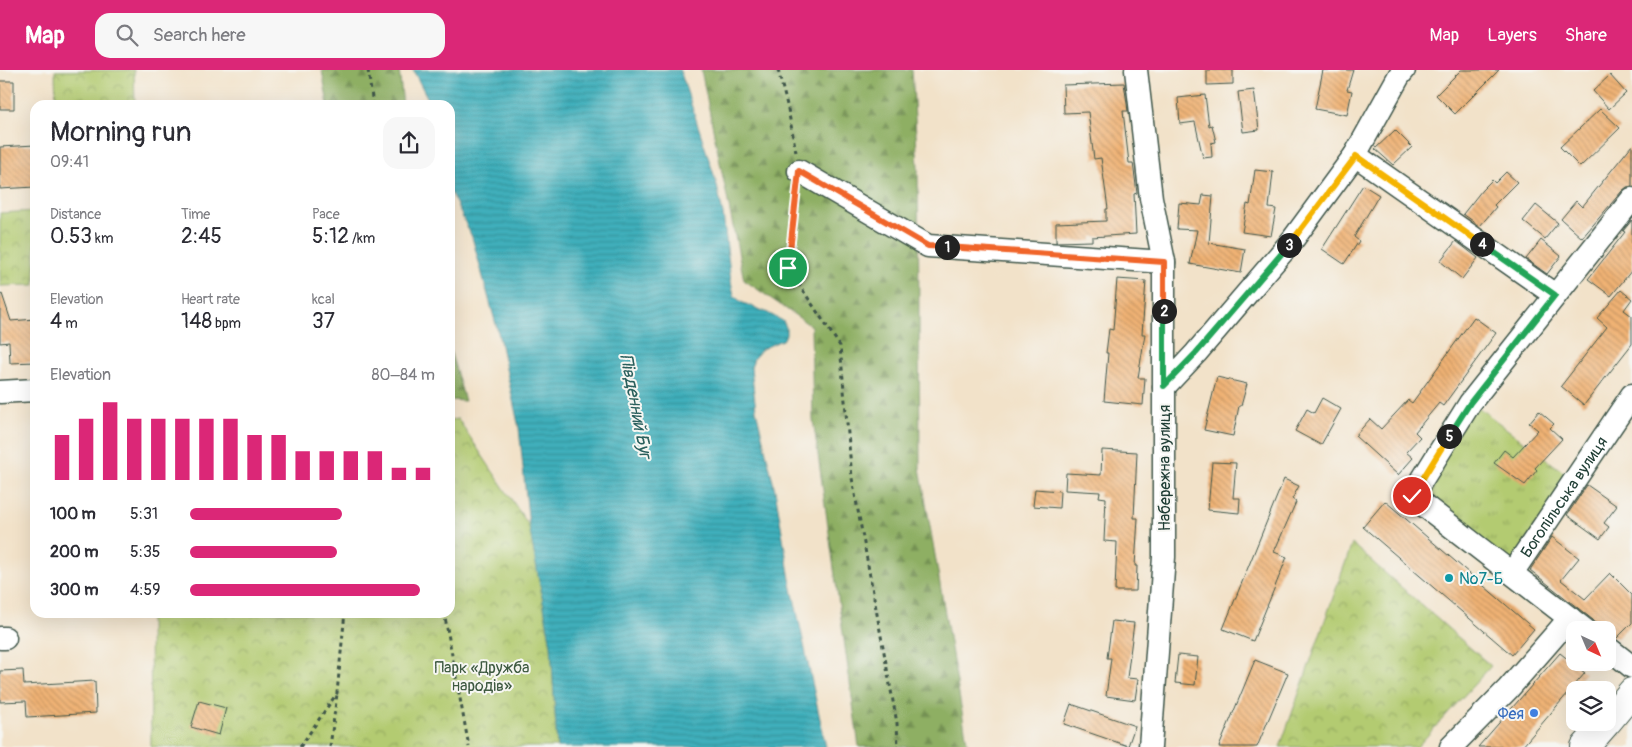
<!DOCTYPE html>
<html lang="en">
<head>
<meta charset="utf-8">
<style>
	:root { --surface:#fff; --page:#f7f7f7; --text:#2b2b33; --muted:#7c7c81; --accent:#db2777 }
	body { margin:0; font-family:Pangolin,sans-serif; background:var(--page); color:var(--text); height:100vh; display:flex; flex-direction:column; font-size:19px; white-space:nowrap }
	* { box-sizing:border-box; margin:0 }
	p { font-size:16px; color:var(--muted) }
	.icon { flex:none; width:28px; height:28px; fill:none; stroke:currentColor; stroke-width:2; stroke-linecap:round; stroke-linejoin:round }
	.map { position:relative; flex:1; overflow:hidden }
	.panel { position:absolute; left:30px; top:30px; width:425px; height:518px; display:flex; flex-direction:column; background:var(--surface); border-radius:15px; box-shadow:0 5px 20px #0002 }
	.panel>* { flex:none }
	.needle { width:32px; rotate:136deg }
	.controls { position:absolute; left:1566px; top:551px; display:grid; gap:10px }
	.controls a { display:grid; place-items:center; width:50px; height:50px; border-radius:10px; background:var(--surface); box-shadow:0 5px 20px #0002; font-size:25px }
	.pin { position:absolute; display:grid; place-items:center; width:42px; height:42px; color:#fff; margin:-21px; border:2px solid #fff; border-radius:50%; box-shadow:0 1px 5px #0007 }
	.km { position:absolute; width:25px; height:25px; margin:-12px; border-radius:50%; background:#222; color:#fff; font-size:14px; line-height:25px; text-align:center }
	.round { display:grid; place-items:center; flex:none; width:52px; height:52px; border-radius:15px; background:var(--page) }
	.headline { display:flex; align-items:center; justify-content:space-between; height:85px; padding:0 20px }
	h1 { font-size:28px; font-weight:600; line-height:38px }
	.figures { display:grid; grid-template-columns:repeat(3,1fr); gap:8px; height:85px; padding:5px 20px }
	.figures div { display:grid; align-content:center }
	.figures b { font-size:21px; font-weight:600 }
	.figures small { font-size:14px; font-weight:400 }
	.figures p { font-size:14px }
	.chart { height:140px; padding:10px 20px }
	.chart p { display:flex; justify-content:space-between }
	.chart svg { width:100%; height:90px; margin-top:5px; stroke:var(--accent); stroke-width:6 }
	ul { padding:0 20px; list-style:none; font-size:16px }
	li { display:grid; grid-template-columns:80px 60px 1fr; align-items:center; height:38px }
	li i { height:12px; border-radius:6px; background:var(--accent) }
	header { display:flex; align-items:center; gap:30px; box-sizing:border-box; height:70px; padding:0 25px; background:var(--accent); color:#fff }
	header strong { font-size:24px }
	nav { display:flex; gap:28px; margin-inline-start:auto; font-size:18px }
	.search { width:350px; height:45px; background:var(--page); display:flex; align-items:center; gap:12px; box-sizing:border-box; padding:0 18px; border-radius:15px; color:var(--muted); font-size:19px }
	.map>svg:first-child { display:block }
	.grass { fill:url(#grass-tufts); stroke:#698452 }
	.forest { fill:url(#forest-firs); stroke:#56764c }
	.park { fill:url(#park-crowns); stroke:#698452 }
	.water { fill:url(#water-rules); stroke:#2f7678 }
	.building { fill:url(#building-back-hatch) }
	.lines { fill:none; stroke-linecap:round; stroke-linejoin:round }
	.minor-casing { stroke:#3f564a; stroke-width:25 }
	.major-casing { stroke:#3f564a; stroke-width:30 }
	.path { stroke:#3f564a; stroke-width:3; stroke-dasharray:4 4; stroke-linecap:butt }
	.minor { stroke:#fff; stroke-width:22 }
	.major { stroke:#fff; stroke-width:28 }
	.split-1-casing { stroke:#fff; stroke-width:10 }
	.split-2-casing { stroke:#fff; stroke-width:10 }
	.split-3-casing { stroke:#fff; stroke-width:10 }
	.split-4-casing { stroke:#fff; stroke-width:10 }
	.split-5-casing { stroke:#fff; stroke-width:10 }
	.split-6-casing { stroke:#fff; stroke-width:10 }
	.split-1 { stroke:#f0652b; stroke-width:6 }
	.split-2 { stroke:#f0652b; stroke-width:6 }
	.split-3 { stroke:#22a559; stroke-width:6 }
	.split-4 { stroke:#f5b400; stroke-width:6 }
	.split-5 { stroke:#22a559; stroke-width:6 }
	.split-6 { stroke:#f5b400; stroke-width:6 }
	.culture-dot { fill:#0f9aa8; stroke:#f6f6f2; stroke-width:2 }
	.shop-dot { fill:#3f7fe0; stroke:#f6f6f2; stroke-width:2 }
	.labels { text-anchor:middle; stroke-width:4; stroke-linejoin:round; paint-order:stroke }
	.street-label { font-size:16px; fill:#1f3d34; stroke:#f6f6f2 }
	.culture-label { font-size:16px; fill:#0d838f; stroke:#f6f6f2; text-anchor:start }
	.park-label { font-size:16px; fill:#3d5940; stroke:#f6f6f2 }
	.shop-label { font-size:16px; fill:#366cbe; stroke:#f6f6f2; text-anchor:end }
	.water-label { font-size:18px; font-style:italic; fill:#295f5c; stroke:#f6f6f2 }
</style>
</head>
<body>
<header>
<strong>Map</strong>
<div class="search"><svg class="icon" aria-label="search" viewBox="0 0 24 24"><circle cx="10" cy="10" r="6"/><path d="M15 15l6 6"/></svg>Search here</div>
<nav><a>Map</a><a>Layers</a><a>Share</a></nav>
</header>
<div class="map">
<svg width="1632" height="677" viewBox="0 0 1632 677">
	<defs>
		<pattern id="grass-tufts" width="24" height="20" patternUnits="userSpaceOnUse" patternTransform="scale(1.25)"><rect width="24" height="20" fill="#b3cb71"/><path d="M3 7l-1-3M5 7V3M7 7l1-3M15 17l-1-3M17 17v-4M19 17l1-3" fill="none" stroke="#91a65e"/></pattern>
		<pattern id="forest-firs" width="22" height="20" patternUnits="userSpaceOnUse" patternTransform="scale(1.25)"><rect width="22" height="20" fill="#8eaf63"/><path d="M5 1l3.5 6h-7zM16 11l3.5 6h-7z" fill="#739052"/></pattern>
		<pattern id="park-crowns" width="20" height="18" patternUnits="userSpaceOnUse" patternTransform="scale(1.25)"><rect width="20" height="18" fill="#b3cb71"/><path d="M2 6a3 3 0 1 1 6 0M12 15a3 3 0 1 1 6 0" fill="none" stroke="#91a65e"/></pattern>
		<pattern id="water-rules" width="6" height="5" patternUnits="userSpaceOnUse" patternTransform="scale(1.25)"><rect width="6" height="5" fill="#3fafbb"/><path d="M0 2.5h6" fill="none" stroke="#349099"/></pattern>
		<pattern id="building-back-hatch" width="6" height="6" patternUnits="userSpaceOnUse" patternTransform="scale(1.25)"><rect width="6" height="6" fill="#f0b274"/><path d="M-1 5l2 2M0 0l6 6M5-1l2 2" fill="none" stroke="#c29260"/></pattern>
	</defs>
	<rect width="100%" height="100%" fill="#f6f6f2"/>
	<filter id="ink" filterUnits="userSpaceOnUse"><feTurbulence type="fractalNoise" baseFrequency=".02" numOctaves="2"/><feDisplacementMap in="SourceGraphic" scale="10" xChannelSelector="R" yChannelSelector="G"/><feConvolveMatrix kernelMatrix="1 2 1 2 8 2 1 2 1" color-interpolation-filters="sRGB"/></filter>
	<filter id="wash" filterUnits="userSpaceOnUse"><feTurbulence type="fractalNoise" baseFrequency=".0096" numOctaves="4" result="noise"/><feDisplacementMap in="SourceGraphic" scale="20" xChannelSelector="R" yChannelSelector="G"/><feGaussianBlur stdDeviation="1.12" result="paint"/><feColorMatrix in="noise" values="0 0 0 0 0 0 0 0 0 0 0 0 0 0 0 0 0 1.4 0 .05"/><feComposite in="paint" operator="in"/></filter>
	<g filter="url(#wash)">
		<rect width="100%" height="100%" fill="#f2e2c9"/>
		<path class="grass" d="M1474,334L1570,407L1511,494L1418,426Z"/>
		<path class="forest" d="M322,0H399L403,35H328Z
			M701,0H912L918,97L920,398L968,677H859L813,349L811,256L744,210Z
			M450,280L465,331L450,330Z"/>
		<path class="park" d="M134,0L135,35H56L55,1Z
			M35,141V215L0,216V143Z
			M458,349L529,456L551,575L557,677H151L150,543L450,542V350Z
			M1352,474L1491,596L1417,677H1280Z"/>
		<path class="water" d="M413,0H680L716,111L723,144L731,211L734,225L741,232L766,242L783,251L786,257V264L784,269L762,279L754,288L751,298L756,340L775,420L790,509L826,677H557L551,575L529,456L519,358L498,262L472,167L450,121V35H431Z"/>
		<g id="blocks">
			<path class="building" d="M1207,0H1233V14L1207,15Z
				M1323,0H1353L1347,20L1352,21L1347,45L1315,39Z
				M1461,0H1499L1455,44L1436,25Z
				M1610,5L1626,23L1609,39L1593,21Z
				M0,11H14V39H0Z
				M1124,13L1128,41H1123L1129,93H1133L1137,123L1134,124L1136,164L1092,167V171L1056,172V153L1106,151V139H1108L1101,88L1094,89L1088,42L1064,43L1063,15Z
				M1254,20L1259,60L1243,62L1238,22Z
				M1205,25L1209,56L1212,55L1216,72L1211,73L1212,87L1203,88L1195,52L1180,54L1178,28Z
				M1600,39L1620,58L1580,97L1560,77Z
				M1395,60L1412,77L1393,95L1375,79Z
				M35,75V117L0,119V77Z
				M1632,75V116L1627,117L1622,121L1582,168L1561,149L1576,131L1582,137Z
				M1255,100L1273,102L1269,138L1276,139L1271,166L1242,162L1247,134L1250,135Z
				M1506,102L1517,112L1494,135L1496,137L1480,156L1463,144L1482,120L1492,110L1495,113Z
				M1363,115L1379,125L1354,167L1359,171L1344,194L1322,179Z
				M1203,125L1213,126L1209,173L1245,179L1241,203L1190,194L1197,160L1177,159L1179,133L1201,135Z
				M1536,135L1558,153L1545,169L1523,151Z
				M1632,150V200L1611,226L1588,209L1625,162L1623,161Z
				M1541,170L1561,186L1547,204L1526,189Z
				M1456,171L1478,188L1462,209L1440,191Z
				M1117,209L1146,211L1142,264H1145L1138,308H1145L1143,335L1104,331L1108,283H1106L1109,259L1113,260Z
				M1621,220L1632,229L1624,240L1632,246V274L1584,335L1561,316L1607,257L1597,248Z
				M2,224L11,251L35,249V292L10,293L9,272L0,273V225Z
				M1474,247L1496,263L1443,336L1439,333L1415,362L1420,367L1406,382L1413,388L1398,405L1355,366L1370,349L1381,359L1408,330L1412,333Z
				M1217,307L1247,314L1241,336H1239L1233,366L1204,360Z
				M1322,328L1341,339L1321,375L1295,361L1307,339L1314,343Z
				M1539,341L1554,354L1550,358L1562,369L1535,398L1537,400L1525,415L1494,393L1504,380L1513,387L1538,360L1529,353Z
				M1102,380L1137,382L1134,448H1138L1135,496H1137L1136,521H1115L1117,472L1104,471L1106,428L1099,427L1100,422L1065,420L1066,403L1101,405Z
				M1212,392L1236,393L1233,428H1240L1239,443L1208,440Z
				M1284,409L1299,416L1292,429L1296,432L1274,482L1287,487L1253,571L1223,559Z
				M1587,415L1617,436L1604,453L1609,457L1600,469L1567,445Z
				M1035,419L1060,421L1059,438L1033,436Z
				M1385,431L1534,559L1512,585L1363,457Z
				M1552,467L1579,488L1561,510L1585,529L1610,503L1632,525V553L1617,568L1608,565V560H1598L1597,555L1593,550L1530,500Z
				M1112,551L1134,553L1127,608L1138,609L1135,630L1106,626L1111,588H1107Z
				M1560,583L1585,603L1522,677H1478Z
				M1178,585L1198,587L1195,615L1175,613Z
				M1255,590L1288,603L1257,677H1219Z
				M23,600L24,615L95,611L96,643L27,647L26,631L0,632V601Z
				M199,631L226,638L219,665L191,657Z
				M1071,634L1135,656L1128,676L1064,654Z"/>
		</g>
	</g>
	<g filter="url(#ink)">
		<use href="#blocks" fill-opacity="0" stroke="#3f564a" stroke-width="1"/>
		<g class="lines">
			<g class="minor-casing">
				<g id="minor">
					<path d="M1136,0L1151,128L1164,192V487L1150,677"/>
					<path d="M1355,85L1555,225"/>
					<path d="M799,101L928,176L1164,192"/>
					<path d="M1164,317L1196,283L1291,172L1355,85L1399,6L1404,0"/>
					<path d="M0,322L35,320"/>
					<path id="s1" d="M1512,503L1632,325"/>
					<path d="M1585,560L1412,426L1470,333L1632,129"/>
					<path d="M0,568H5"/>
					<path d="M1608,578L1632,597"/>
					<path d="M1451,677L1508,619L1570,548"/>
				</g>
			</g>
			<g class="major-casing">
				<path id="major" d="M1608,651L1632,622
					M1585,677L1607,652"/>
			</g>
			<path class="path" d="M368,0L373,35
				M778,0L788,39L796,82
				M797,121L788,198L840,276L852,408L897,653L898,677
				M444,542L469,677
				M300,677L337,623L345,542
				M330,677L337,624"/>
			<use href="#minor" class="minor"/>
			<use href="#major" class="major"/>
		</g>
	</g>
	<g class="lines" filter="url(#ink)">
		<g class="split-1-casing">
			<path id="split-1" d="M788,198L799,101L928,176L947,177"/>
		</g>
		<g class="split-2-casing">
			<path id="split-2" d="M947,177L1164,192V241"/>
		</g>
		<g class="split-3-casing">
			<path id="split-3" d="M1164,241V316L1196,283L1289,175"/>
		</g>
		<g class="split-4-casing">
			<path id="split-4" d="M1289,175L1356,86L1482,174"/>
		</g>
		<g class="split-5-casing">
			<path id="split-5" d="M1449,366L1470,333L1555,225L1482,174"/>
		</g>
		<g class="split-6-casing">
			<path id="split-6" d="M1412,426L1449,366"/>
		</g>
		<use href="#split-1" class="split-1"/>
		<use href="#split-2" class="split-2"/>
		<use href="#split-3" class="split-3"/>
		<use href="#split-4" class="split-4"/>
		<use href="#split-5" class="split-5"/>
		<use href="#split-6" class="split-6"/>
	</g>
	<circle class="culture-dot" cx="1449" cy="508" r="5"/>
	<circle class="shop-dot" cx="1534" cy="643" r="5"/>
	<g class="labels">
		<g class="street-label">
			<text transform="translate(1164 398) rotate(-90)" y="6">Набережна вулиця</text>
			<text dy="6" stroke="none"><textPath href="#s1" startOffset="92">Богопільська вулиця</textPath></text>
		</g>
		<g class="culture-label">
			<text x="1459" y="514">№7-Б</text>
		</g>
		<g class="park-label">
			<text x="482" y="603">Парк «Дружба<tspan x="482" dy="18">народів»</tspan></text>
		</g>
		<g class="shop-label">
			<text x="1524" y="649">Фея</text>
		</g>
		<g class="water-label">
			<text transform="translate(636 336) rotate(79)" y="6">Південний Буг</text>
		</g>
	</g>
</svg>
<div class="controls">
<a><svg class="needle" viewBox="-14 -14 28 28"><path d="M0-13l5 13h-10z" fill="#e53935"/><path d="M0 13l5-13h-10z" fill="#7c7c81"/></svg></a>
<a><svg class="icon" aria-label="layers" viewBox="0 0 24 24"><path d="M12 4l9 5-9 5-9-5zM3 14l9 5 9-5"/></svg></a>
</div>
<div class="pin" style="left:788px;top:198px;background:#1e9e55"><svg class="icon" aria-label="arrive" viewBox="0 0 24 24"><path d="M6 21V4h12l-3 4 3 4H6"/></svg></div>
<div class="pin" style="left:1412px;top:426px;background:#d93025"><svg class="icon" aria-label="check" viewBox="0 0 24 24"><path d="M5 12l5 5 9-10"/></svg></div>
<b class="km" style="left:947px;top:177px">1</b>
<b class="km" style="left:1164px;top:241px">2</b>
<b class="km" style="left:1289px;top:175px">3</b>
<b class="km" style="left:1482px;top:174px">4</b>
<b class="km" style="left:1449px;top:366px">5</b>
<section class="panel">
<div class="headline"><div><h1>Morning run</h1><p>09:41</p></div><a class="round"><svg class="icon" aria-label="share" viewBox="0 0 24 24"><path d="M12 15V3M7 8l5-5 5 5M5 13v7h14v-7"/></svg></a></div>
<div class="figures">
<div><p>Distance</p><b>0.53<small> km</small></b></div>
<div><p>Time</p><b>2:45</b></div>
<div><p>Pace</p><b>5:12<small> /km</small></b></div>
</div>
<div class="figures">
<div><p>Elevation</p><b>4<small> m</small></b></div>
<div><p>Heart rate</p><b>148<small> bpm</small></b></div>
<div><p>kcal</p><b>37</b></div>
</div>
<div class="chart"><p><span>Elevation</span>80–84 m</p>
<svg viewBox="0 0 160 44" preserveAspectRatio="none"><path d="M5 44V22M15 44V14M25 44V6M35 44V14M45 44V14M55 44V14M65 44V14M75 44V14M85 44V22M95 44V22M105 44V30M115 44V30M125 44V30M135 44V30M145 44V38M155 44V38"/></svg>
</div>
<ul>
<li><b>100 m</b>5:31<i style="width:62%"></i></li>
<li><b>200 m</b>5:35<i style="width:60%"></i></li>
<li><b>300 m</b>4:59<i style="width:94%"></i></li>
</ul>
</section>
</div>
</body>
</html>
